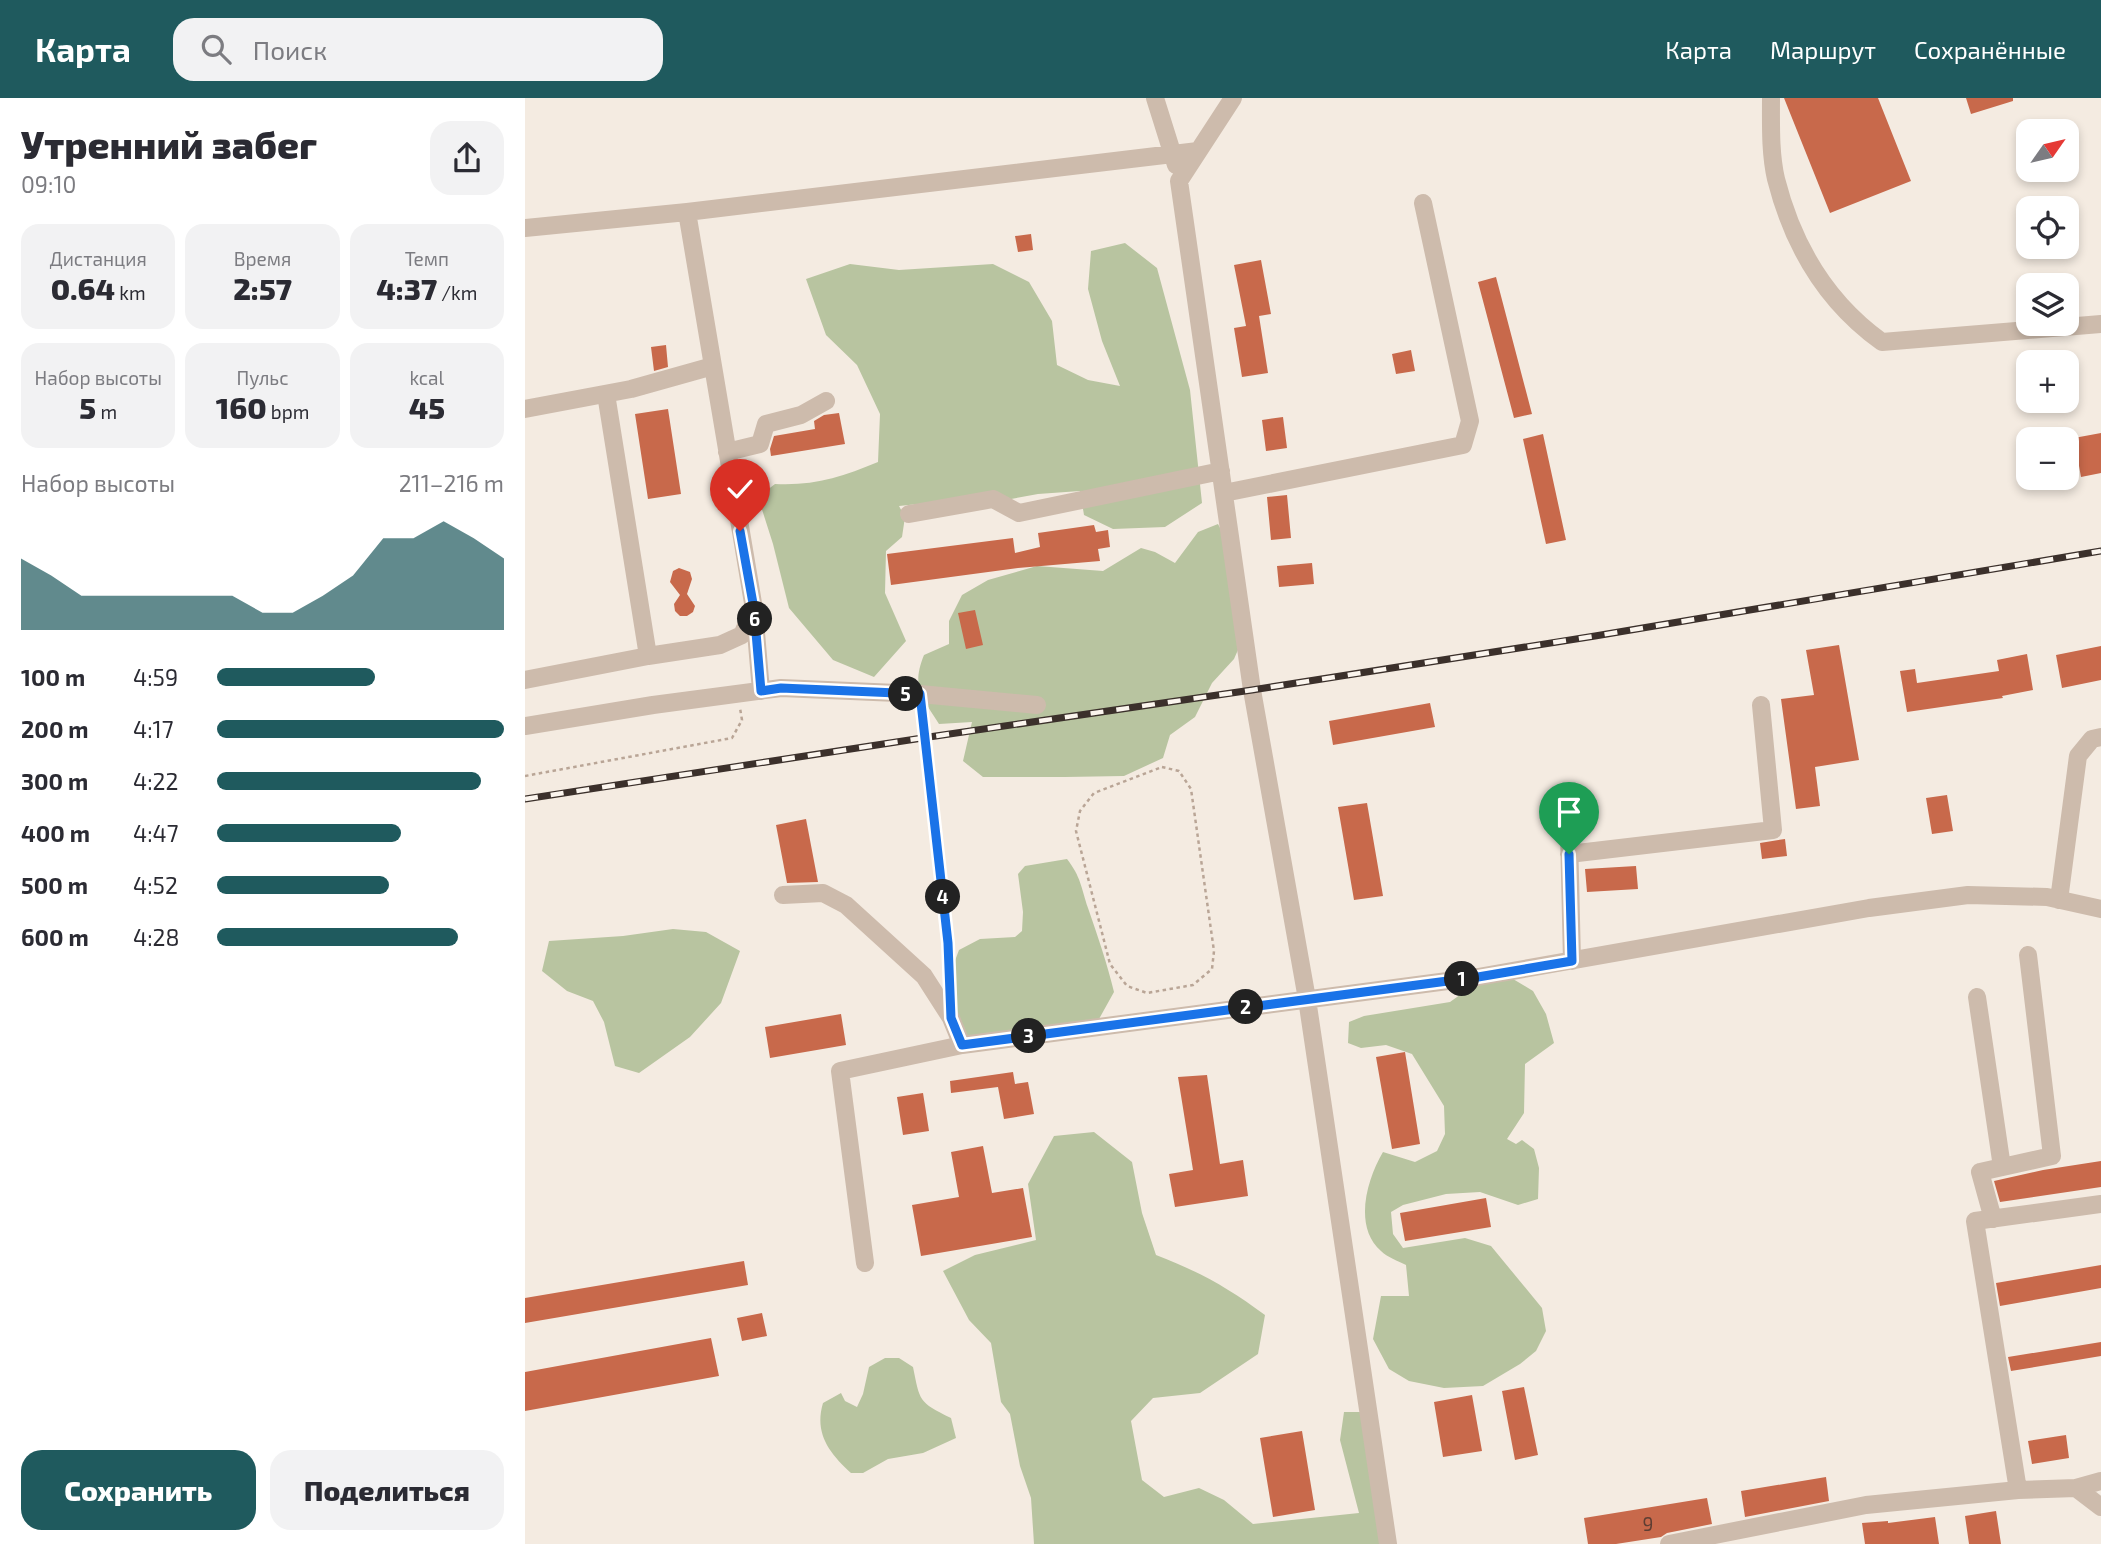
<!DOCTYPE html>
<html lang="ru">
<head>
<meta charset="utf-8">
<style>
  :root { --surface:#fff; --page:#f2f2f3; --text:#2b2b33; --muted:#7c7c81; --accent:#1f5a5e }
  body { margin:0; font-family:"Exo 2",sans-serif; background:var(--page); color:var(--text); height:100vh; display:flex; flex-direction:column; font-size:26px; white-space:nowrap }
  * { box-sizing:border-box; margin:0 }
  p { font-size:23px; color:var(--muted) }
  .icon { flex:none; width:38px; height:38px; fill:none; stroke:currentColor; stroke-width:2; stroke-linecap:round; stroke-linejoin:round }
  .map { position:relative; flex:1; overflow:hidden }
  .side { display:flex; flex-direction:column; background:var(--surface); width:525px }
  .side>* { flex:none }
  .needle { width:46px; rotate:56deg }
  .buttons { position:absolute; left:1491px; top:21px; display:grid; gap:14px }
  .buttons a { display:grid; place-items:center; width:63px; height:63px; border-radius:14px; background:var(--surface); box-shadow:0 4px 10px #0003; font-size:35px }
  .pin { position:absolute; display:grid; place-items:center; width:60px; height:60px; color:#fff; margin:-72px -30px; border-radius:50% 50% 50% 0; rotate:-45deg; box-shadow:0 0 7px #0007 }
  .pin .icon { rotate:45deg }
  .km { position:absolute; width:35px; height:35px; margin:-18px; border-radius:50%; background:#222; color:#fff; font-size:19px; line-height:35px; text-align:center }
  .round { display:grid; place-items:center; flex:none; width:74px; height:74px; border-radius:21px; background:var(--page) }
  .summary { display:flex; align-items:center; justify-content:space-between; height:119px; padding:0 21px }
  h1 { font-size:38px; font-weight:800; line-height:52px }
  .figures { display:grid; grid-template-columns:repeat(3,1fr); gap:10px; height:119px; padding:7px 21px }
  .figures div { display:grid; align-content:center; border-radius:18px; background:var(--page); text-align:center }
  .figures b { font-size:30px; font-weight:800 }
  .figures small { font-size:19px; font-weight:400 }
  .figures p { font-size:19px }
  .chart { height:196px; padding:14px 21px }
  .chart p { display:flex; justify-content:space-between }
  .chart svg { width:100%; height:126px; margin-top:7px; fill:var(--accent); opacity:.7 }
  .cta { display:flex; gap:14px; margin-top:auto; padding:14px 21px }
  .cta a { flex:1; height:80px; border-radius:21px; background:var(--accent); color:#fff; font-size:28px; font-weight:800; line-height:80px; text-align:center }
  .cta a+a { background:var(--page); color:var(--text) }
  ul { padding:0 21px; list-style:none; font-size:23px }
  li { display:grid; grid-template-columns:112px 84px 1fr; align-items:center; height:52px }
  li i { height:18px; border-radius:9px; background:var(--accent) }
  header { display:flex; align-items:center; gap:42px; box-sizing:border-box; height:98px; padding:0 35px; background:var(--accent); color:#fff }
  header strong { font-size:33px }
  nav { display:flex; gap:38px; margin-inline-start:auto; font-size:24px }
  .search { width:490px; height:63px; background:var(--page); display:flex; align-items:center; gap:18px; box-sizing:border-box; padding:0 24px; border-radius:21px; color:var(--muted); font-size:26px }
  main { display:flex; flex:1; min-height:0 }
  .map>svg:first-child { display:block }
  .green { fill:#b8c4a0 }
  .building { fill:#c8694b }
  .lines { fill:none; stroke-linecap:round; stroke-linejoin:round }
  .path { stroke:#b9a596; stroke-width:2.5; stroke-dasharray:3.5 3.5; stroke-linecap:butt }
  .minor { stroke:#cdbbac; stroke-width:18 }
  .rail-casing { stroke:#3b302b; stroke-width:7 }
  .rail { stroke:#fbf5ee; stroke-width:4.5; stroke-dasharray:13; stroke-linecap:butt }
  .route-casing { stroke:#fff; stroke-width:14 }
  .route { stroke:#1a73e8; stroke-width:9 }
  .labels { text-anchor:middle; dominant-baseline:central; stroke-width:5; stroke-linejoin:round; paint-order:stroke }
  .number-label { font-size:19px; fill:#5e3e33 }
</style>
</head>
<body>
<header>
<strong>Карта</strong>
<div class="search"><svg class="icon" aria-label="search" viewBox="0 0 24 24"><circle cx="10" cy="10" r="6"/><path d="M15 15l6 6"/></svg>Поиск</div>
<nav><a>Карта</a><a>Маршрут</a><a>Сохранённые</a></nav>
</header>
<main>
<section class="side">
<div class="summary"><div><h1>Утренний забег</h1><p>09:10</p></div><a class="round"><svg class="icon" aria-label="share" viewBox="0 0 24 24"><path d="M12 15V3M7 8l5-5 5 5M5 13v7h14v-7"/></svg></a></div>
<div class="figures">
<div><p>Дистанция</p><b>0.64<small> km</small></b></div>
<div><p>Время</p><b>2:57</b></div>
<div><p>Темп</p><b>4:37<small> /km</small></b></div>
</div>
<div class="figures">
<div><p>Набор высоты</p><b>5<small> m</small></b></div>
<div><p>Пульс</p><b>160<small> bpm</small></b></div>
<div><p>kcal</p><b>45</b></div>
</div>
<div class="chart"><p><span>Набор высоты</span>211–216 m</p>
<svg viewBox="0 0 160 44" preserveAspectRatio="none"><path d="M0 44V19L10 25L20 32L30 32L40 32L50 32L60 32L70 32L80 38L90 38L100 32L110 25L120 12L130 12L140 6L150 12L160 19V44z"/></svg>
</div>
<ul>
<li><b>100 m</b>4:59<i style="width:55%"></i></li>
<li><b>200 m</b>4:17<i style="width:100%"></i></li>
<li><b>300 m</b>4:22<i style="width:92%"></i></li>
<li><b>400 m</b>4:47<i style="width:64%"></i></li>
<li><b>500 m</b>4:52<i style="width:60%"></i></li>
<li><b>600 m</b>4:28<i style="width:84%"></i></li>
</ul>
<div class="cta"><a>Сохранить</a><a>Поделиться</a></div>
</section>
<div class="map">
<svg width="1576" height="1446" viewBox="0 0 1576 1446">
  <rect width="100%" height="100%" fill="#f4ebe1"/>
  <path class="green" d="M600,145L632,170L665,292L677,405L640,429L588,431L559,417L555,393L513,396L459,406L422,403L374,408L380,419L377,439L361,453L360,495L381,543L349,579L308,562L264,510L248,446L233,399L250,386C289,388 317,379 353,364L355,316L332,267L301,237L281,181L325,166L374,172L468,166L504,184L527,223L532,267L563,282L595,288L577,243L563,191L566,153Z
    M693,426L707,453L719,538L709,561L687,585L670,619L645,637L638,660L599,678L540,679H458L438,663L447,624L414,626C397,599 386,589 399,557L424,546V523L437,497L463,482L512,468L578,473L616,450L630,454L650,465L673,434Z
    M542,761C556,779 556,789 563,810C573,839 582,865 589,894L574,921L523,933L482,950H447L422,924V884L434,852L455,841L490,839L497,833L498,814L493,776L500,768Z
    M148,831L181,834L215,853L196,905L165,939L114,975L90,968L79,924L68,903L42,893L17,873L24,843L98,838Z
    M978,875L1008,893L1021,916L1029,945L1000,966L999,1015L982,1041L991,1046L997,1042L1009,1051L1014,1070L1013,1101L993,1107L955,1094L921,1096L878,1107L866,1114L868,1136L878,1150L940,1140L966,1148L1017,1210L1021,1233L1011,1253L995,1266L958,1288L919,1290L884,1283L864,1271L848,1241L856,1198H884L881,1167C873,1163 862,1159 856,1153C828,1129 842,1081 858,1054L890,1064L912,1053L920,1036L919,1008L887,956L861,947L836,950L823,945L824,924L839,918L925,904L939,894L953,879Z
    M569,1034L607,1064L617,1115L631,1157C675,1174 702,1189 740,1217L733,1256L675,1295L628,1300L606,1323L617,1382L639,1399L674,1390L699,1402L728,1426L834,1415L815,1342L819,1314H843L863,1446H509L506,1400L495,1368L485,1316L476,1304L466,1245L444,1222L418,1173L450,1157L511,1142L503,1086L529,1038Z
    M360,1260H374L388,1269C395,1303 393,1304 426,1320L431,1340L398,1355L363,1361L338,1375H326C304,1355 289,1335 298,1305L316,1295L320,1303L332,1309L338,1296L344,1269Z"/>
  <path class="building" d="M1259,0H1353L1386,83L1305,115Z
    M1441,0H1488V3L1446,16Z
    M506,136L508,152L493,154L490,138Z
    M736,162L746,216L734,218L743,275L717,279L709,230L721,228L709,167Z
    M971,179L1007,316L989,320L953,184Z
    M141,247L143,269L129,273L126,249Z
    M886,252L890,273L871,276L867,256Z
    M143,311L156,396L123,401L110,316Z
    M314,315L320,346L246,358L245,351L249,338L290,331L289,323L299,317Z
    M758,319L762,350L741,353L737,322Z
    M1576,335V375L1556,379L1549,340Z
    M1018,336L1041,442L1021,446L998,341Z
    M762,397L766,440L746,442L742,399Z
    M569,427L571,434L583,432L585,449L573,451L575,463L493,470L366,487L362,456L488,440L490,455L515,449L513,435Z
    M787,465L789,486L754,489L752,468Z
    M154,470L165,474L167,481L162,496L170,508L168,514L162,518H155L150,513L149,506L155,497L145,484L148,473Z
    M450,512L458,547L441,551L433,515Z
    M1314,547L1334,662L1290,669L1295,708L1271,711L1256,601L1289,597L1281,552Z
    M1576,548V582L1537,590L1531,557Z
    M1502,556L1508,592L1477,598L1478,600L1382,614L1375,573L1390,571L1392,585L1474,573L1472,562Z
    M905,605L910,629L808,647L804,623Z
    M1422,697L1428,733L1407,736L1401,700Z
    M842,705L858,798L829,802L813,709Z
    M281,721L293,784L262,785L251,727Z
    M1260,741L1262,758L1237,761L1235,745Z
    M1111,768L1113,791L1062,794L1060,771Z
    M316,916L321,947L245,960L240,929Z
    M880,954L895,1046L867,1051L851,959Z
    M488,974L490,986L503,984L509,1016L479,1021L473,989L426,995L425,983Z
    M682,977L695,1066L718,1062L723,1098L650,1109L644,1076L668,1072L653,979Z
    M398,995L404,1033L378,1037L372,999Z
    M458,1048L467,1095L498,1090L507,1139L396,1158L387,1107L434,1099L426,1054Z
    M1576,1063V1089L1475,1104L1469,1083L1518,1072Z
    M961,1100L966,1129L880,1143L875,1115Z
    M219,1163L223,1187L0,1225V1200Z
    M1576,1167V1190L1475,1208L1471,1185Z
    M237,1215L242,1238L217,1243L212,1220Z
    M186,1240L194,1278L0,1313V1274Z
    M1576,1244V1258L1486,1273L1483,1259Z
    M999,1289L1013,1357L990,1362L977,1293Z
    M947,1297L957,1353L918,1359L909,1304Z
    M777,1333L790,1412L748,1419L735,1340Z
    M1541,1337L1544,1360L1507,1366L1503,1343Z
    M1301,1379L1304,1403L1220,1419L1216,1393Z
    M1182,1400L1187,1426L1142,1435L1136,1439L1091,1446H1063L1059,1420Z
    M1471,1413L1476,1446H1444L1440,1418Z
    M1410,1419L1414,1446H1340L1337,1425L1363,1423V1425Z"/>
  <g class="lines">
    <path class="path" d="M397,613L423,845L425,889
      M637,669L654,673L666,691L689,853L687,871L668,887L622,895L602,888L585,866L551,733L555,713L569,695Z
      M0,678L207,640L217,622L215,610"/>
    <path class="minor" d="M630,0L651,67
      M708,0L654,83L727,592L782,901L863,1446
      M1246,0C1246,26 1245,55 1251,81C1268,148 1301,204 1357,244L1576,226
      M162,114L229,511L236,593
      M0,130L162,114L673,53
      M81,296L123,558L195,547L217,537L227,514
      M0,311L106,291L188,268
      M202,354L235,346L241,326L276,317L301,303
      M699,395L938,347L945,323L898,105
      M384,416L468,401L494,415L696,373
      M0,582L123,558
      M0,628L128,607L256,590L395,596L512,607
      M1043,694L1047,863
      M1044,756L1248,732L1236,607
      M258,797L298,795L321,807L399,878L426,920L437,947L953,879L1344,810L1443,797L1522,799L1576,811
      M1534,802L1553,658L1567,641L1576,639
      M1452,899L1477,1069
      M1468,1121L1455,1074L1527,1058L1503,857
      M340,1165L315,973L437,947
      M1551,1390L1576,1383
      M1493,1392L1450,1123L1576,1106
      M1144,1446L1341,1407L1493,1392L1551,1390L1576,1409"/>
    <g class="rail-casing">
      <path id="rail" d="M0,701L404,639L727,592L1070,538L1576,453"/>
    </g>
    <use href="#rail" class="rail"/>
  </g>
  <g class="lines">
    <g class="route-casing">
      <path id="route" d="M215,433L229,511L236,593L256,590L395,596L423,845L426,920L437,947L953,879L1047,863L1044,756"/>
    </g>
    <use href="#route" class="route"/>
  </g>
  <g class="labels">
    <g class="number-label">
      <text x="1123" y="1425">9</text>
    </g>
  </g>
</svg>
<div class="buttons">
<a><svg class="needle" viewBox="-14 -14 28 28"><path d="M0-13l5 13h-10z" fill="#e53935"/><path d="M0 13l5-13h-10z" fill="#7c7c81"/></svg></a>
<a><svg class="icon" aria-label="locate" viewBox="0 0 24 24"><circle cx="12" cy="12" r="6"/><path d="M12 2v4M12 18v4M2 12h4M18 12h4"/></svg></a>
<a><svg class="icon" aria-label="layers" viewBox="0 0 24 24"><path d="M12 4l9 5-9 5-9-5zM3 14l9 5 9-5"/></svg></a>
<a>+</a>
<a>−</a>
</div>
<div class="pin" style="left:1044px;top:756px;background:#1e9e55"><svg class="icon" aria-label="arrive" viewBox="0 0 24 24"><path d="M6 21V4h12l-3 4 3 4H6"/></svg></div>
<div class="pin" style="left:215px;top:433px;background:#d93025"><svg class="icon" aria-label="check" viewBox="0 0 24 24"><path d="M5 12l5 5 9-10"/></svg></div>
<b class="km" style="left:937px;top:881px">1</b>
<b class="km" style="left:721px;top:909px">2</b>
<b class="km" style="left:504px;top:938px">3</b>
<b class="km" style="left:418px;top:799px">4</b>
<b class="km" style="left:381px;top:596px">5</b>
<b class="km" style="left:230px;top:521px">6</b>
</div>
</main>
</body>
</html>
